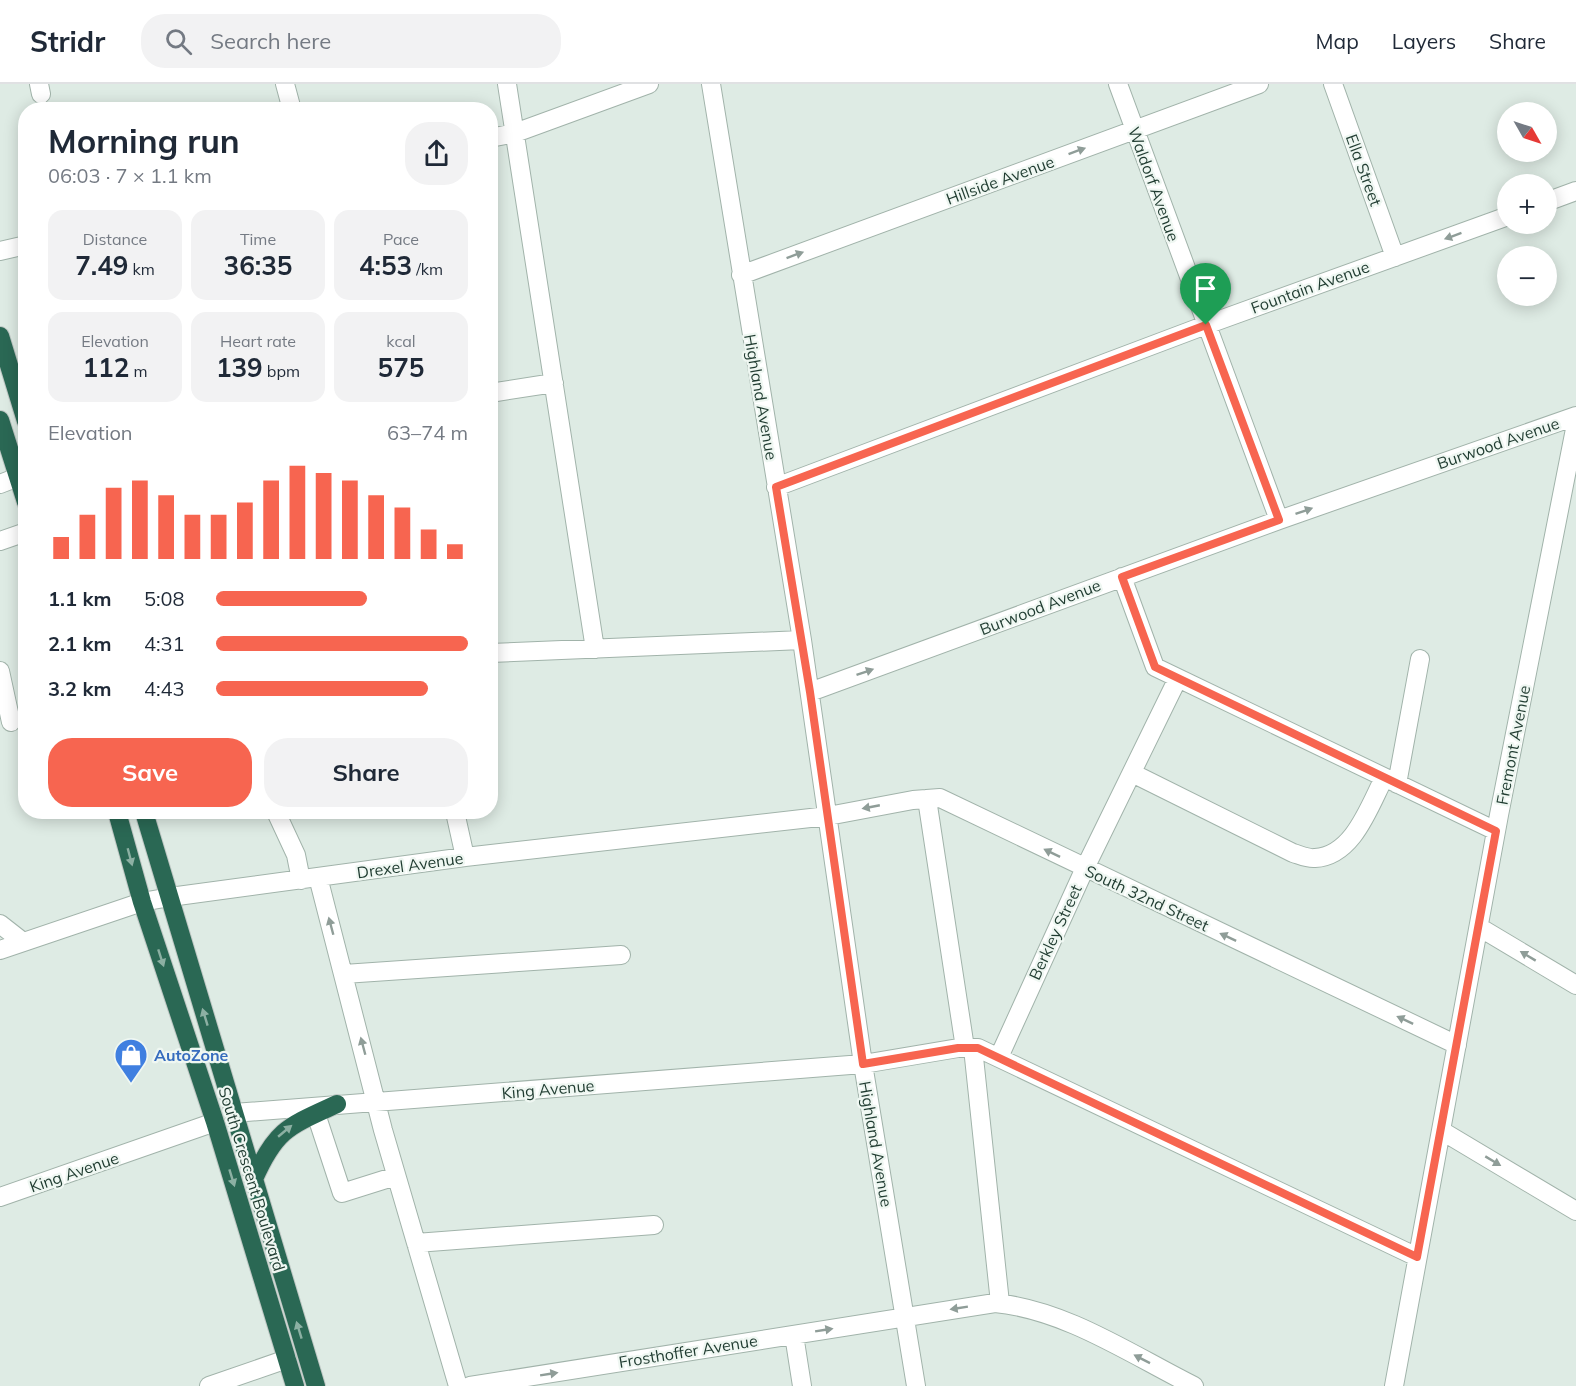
<!DOCTYPE html>
<html lang="en">
<head>
<meta charset="utf-8">
<style>
  :root { --surface:#fff; --page:#f2f2f3; --text:#1f2937; --muted:#747a83; --line:#e0e1e3; --accent:#f76550 }
  body { margin:0; font-family:Mulish,sans-serif; background:var(--page); color:var(--text); height:100vh; display:flex; flex-direction:column; font-size:22px; white-space:nowrap }
  * { box-sizing:border-box; margin:0 }
  p { font-size:20px; color:var(--muted) }
  .icon { flex:none; width:33px; height:33px; fill:none; stroke:currentColor; stroke-width:2; stroke-linecap:round; stroke-linejoin:round }
  .map { position:relative; flex:1; overflow:hidden }
  .side { position:absolute; left:18px; top:18px; width:480px; height:717px; display:flex; flex-direction:column; background:var(--surface); border-radius:24px; box-shadow:0 3px 15px #0003 }
  .side>* { flex:none }
  .needle { width:39px; rotate:129deg }
  .buttons { position:absolute; left:1497px; top:18px; display:grid; gap:12px }
  .buttons a { display:grid; place-items:center; width:60px; height:60px; border-radius:50%; background:var(--surface); box-shadow:0 3px 15px #0003; font-size:30px }
  .pin { position:absolute; display:grid; place-items:center; width:51px; height:51px; color:#fff; margin:-62px -26px; border-radius:50% 50% 50% 0; rotate:-45deg; box-shadow:0 0 6px #0007 }
  .pin .icon { rotate:45deg }
  .round { display:grid; place-items:center; flex:none; width:63px; height:63px; border-radius:24px; background:var(--page) }
  .head { display:flex; align-items:center; justify-content:space-between; height:102px; padding:0 30px }
  h1 { font-size:33px; font-weight:700; line-height:45px }
  .stats { display:grid; grid-template-columns:repeat(3,1fr); gap:9px; height:102px; padding:6px 30px }
  .stats div { display:grid; align-content:center; border-radius:15px; background:var(--page); text-align:center }
  .stats b { font-size:26px; font-weight:700 }
  .stats small { font-size:16px; font-weight:400 }
  .stats p { font-size:16px }
  .chart { height:168px; padding:12px 30px }
  .chart p { display:flex; justify-content:space-between }
  .chart svg { width:100%; height:108px; margin-top:6px; stroke:var(--accent); stroke-width:6 }
  .cta { display:flex; gap:12px; margin-top:auto; padding:12px 30px }
  .cta a { flex:1; height:69px; border-radius:24px; background:var(--accent); color:#fff; font-size:24px; font-weight:700; line-height:69px; text-align:center }
  .cta a+a { background:var(--page); color:var(--text) }
  ul { padding:0 30px; list-style:none; font-size:20px }
  li { display:grid; grid-template-columns:96px 72px 1fr; align-items:center; height:45px }
  li i { height:15px; border-radius:8px; background:var(--accent) }
  header { display:flex; align-items:center; gap:36px; box-sizing:border-box; height:84px; padding:0 30px; background:var(--surface); border-bottom:2px solid var(--line) }
  header strong { font-size:28px }
  nav { display:flex; gap:33px; margin-inline-start:auto; font-size:21px }
  .search { width:420px; height:54px; background:var(--page); display:flex; align-items:center; gap:15px; box-sizing:border-box; padding:0 21px; border-radius:24px; color:var(--muted); font-size:22px }
  .map>svg:first-child { display:block }
  .lines { fill:none; stroke-linecap:round; stroke-linejoin:round }
  .minor-casing { stroke:#a1b3aa; stroke-width:20 }
  .highway-casing { stroke:#c0c8c5; stroke-width:20 }
  .minor { stroke:#fff; stroke-width:18 }
  .highway { stroke:#2a6854; stroke-width:18 }
  .oneway { fill:#8f9d98 }
  .oneway2 { fill:#8cb0a3 }
  .route-casing { stroke:#fff; stroke-width:12 }
  .route { stroke:#f76550; stroke-width:8 }
  .labels { text-anchor:middle; dominant-baseline:central; stroke-width:4.5; stroke-linejoin:round; paint-order:stroke }
  .street-label { font-size:16px; fill:#1f3b30; stroke:#eff7f2 }
  .shop-label { font-size:16px; font-weight:bold; fill:#366cbe; stroke:#eff7f2; text-anchor:start }
</style>
</head>
<body>
<header>
<strong>Stridr</strong>
<div class="search"><svg class="icon" aria-label="search" viewBox="0 0 24 24"><circle cx="10" cy="10" r="6"/><path d="M15 15l6 6"/></svg>Search here</div>
<nav><a>Map</a><a>Layers</a><a>Share</a></nav>
</header>
<div class="map">
<svg width="1576" height="1302" viewBox="0 0 1576 1302">
  <rect width="100%" height="100%" fill="#deebe4"/>
  <g class="lines">
    <g class="minor-casing">
      <path id="minor" d="M39,0L41,10
        M285,0L292,26
        M507,0L595,565
        M711,0L802,556L863,980L916,1302
        M1118,0L1279,436
        M1333,0L1395,173
        M490,54L515,49L649,0
        M1546,118L1576,107
        M0,167L26,161
        M741,191L1259,0
        M490,309L554,299
        M0,400L18,393
        M776,403L1206,241L1508,132
        M0,457L26,448
        M1122,493L1155,583L1496,747
        M490,569L802,556
        M0,587L11,638
        M810,608L1279,436L1576,332
        M1132,689L1293,769C1300,771 1308,775 1315,774C1353,772 1369,723 1384,694
        M1397,700L1420,575
        M927,715L965,964
        M276,728L296,771L301,796
        M455,728L465,773
        M318,793L383,1046L458,1302
        M0,840L23,858
        M1479,843L1576,901
        M0,866L142,818L170,813L465,773L828,732L913,716L940,714L1457,961
        M344,890L621,871
        M973,964L1000,1219
        M999,973L1085,784L1177,596
        M234,1029L863,980L958,964H978L1417,1173
        M316,1030L342,1109L396,1092
        M1442,1047L1576,1127
        M0,1113L215,1038
        M416,1159L654,1141
        M794,1251L802,1302
        M209,1302L287,1275
        M470,1302L995,1219C1066,1226 1130,1270 1194,1302
        M1394,1302L1499,731L1576,340"/>
    </g>
    <g class="highway-casing">
      <path id="highway" d="M0,252L26,337
        M0,336L26,418
        M117,728L142,818L215,1038L295,1302
        M144,728L316,1302
        M254,1095C276,1045 289,1042 337,1020"/>
    </g>
    <use href="#minor" class="minor"/>
    <use href="#highway" class="highway"/>
  </g>
  <defs><path id="oneway-solid" d="M-6-.8H1V-3.2L6.5 0L1 3.2V.8H-6Z" transform="scale(1.5)"/></defs>
  <g class="oneway">
    <use href="#oneway-solid" transform="translate(1077 67) rotate(-20)"/>
    <use href="#oneway-solid" transform="translate(1453 152) rotate(160)"/>
    <use href="#oneway-solid" transform="translate(795 171) rotate(-20)"/>
    <use href="#oneway-solid" transform="translate(1304 427) rotate(-19)"/>
    <use href="#oneway-solid" transform="translate(865 588) rotate(-19)"/>
    <use href="#oneway-solid" transform="translate(871 723) rotate(169)"/>
    <use href="#oneway-solid" transform="translate(1052 769) rotate(-154)"/>
    <use href="#oneway-solid" transform="translate(331 842) rotate(-105)"/>
    <use href="#oneway-solid" transform="translate(1228 853) rotate(-155)"/>
    <use href="#oneway-solid" transform="translate(1528 872) rotate(-149)"/>
    <use href="#oneway-solid" transform="translate(1405 936) rotate(-155)"/>
    <use href="#oneway-solid" transform="translate(363 962) rotate(-105)"/>
    <use href="#oneway-solid" transform="translate(1493 1077) rotate(31)"/>
    <use href="#oneway-solid" transform="translate(959 1224) rotate(171)"/>
    <use href="#oneway-solid" transform="translate(824 1246) rotate(-9)"/>
    <use href="#oneway-solid" transform="translate(1142 1275) rotate(-153)"/>
    <use href="#oneway-solid" transform="translate(549 1290) rotate(-9)"/>
  </g>
  <g class="oneway2">
    <use href="#oneway-solid" transform="translate(130 773) rotate(75)"/>
    <use href="#oneway-solid" transform="translate(161 874) rotate(72)"/>
    <use href="#oneway-solid" transform="translate(205 933) rotate(-107)"/>
    <use href="#oneway-solid" transform="translate(285 1047) rotate(-40)"/>
    <use href="#oneway-solid" transform="translate(232 1094) rotate(73)"/>
    <use href="#oneway-solid" transform="translate(299 1246) rotate(-107)"/>
  </g>
  <g class="lines">
    <g class="route-casing">
      <path id="route" d="M1206,241L1279,436L1122,493L1155,583L1496,747L1417,1173L978,964H958L863,980L810,608L776,403Z"/>
    </g>
    <use href="#route" class="route"/>
  </g>
  <defs>
    <g id="shop-pin" transform="scale(1.725)"><path d="M0 17L-7.5 6A9.5 9.5 0 1 1 7.5 6Z" fill="#3f7fe0" stroke="#eff7f2"/><path d="M-5-2.5h2.3a2.7 3.5 0 0 1 5.4 0H5L5.5 6h-11ZM-1.5-2.5h3a1.5 2.3 0 0 0-3 0Z" fill="#fff"/></g>
  </defs>
  <g fill-rule="evenodd">
    <use href="#shop-pin" x="131" y="971"/>
  </g>
  <g class="labels">
    <g class="street-label">
      <text transform="translate(1364 86) rotate(70)">Ella Street</text>
      <text transform="translate(1000 96) rotate(-20)">Hillside Avenue</text>
      <text transform="translate(1154 100) rotate(70)">Waldorf Avenue</text>
      <text transform="translate(1310 203) rotate(-20)">Fountain Avenue</text>
      <text transform="translate(761 313) rotate(80)">Highland Avenue</text>
      <text transform="translate(1498 359) rotate(-19)">Burwood Avenue</text>
      <text transform="translate(1040 523) rotate(-21)">Burwood Avenue</text>
      <text transform="translate(1513 661) rotate(-79)">Fremont Avenue</text>
      <text transform="translate(410 781) rotate(-8)">Drexel Avenue</text>
      <text transform="translate(1147 814) rotate(25)">South 32nd Street</text>
      <text transform="translate(1055 848) rotate(-65)">Berkley Street</text>
      <text transform="translate(548 1005) rotate(-5)">King Avenue</text>
      <text transform="translate(876 1060) rotate(80)">Highland Avenue</text>
      <text transform="translate(74 1088) rotate(-19)">King Avenue</text>
      <text transform="translate(252 1095) rotate(73)">South Crescent Boulevard</text>
      <text transform="translate(688 1267) rotate(-9)">Frosthoffer Avenue</text>
    </g>
    <g class="shop-label">
      <text x="154" y="971">AutoZone</text>
    </g>
  </g>
</svg>
<div class="buttons">
<a><svg class="needle" viewBox="-14 -14 28 28"><path d="M0-13l5 13h-10z" fill="#e53935"/><path d="M0 13l5-13h-10z" fill="#747a83"/></svg></a>
<a>+</a>
<a>−</a>
</div>
<div class="pin" style="left:1206px;top:241px;background:#1e9e55"><svg class="icon" aria-label="arrive" viewBox="0 0 24 24"><path d="M6 21V4h12l-3 4 3 4H6"/></svg></div>
<section class="side">
<div class="head"><div><h1>Morning run</h1><p>06:03 · 7 × 1.1 km</p></div><a class="round"><svg class="icon" aria-label="share" viewBox="0 0 24 24"><path d="M12 15V3M7 8l5-5 5 5M5 13v7h14v-7"/></svg></a></div>
<div class="stats">
<div><p>Distance</p><b>7.49<small> km</small></b></div>
<div><p>Time</p><b>36:35</b></div>
<div><p>Pace</p><b>4:53<small> /km</small></b></div>
</div>
<div class="stats">
<div><p>Elevation</p><b>112<small> m</small></b></div>
<div><p>Heart rate</p><b>139<small> bpm</small></b></div>
<div><p>kcal</p><b>575</b></div>
</div>
<div class="chart"><p><span>Elevation</span>63–74 m</p>
<svg viewBox="0 0 160 44" preserveAspectRatio="none"><path d="M5 44V35M15 44V26M25 44V15M35 44V12M45 44V18M55 44V26M65 44V26M75 44V21M85 44V12M95 44V6M105 44V9M115 44V12M125 44V18M135 44V23M145 44V32M155 44V38"/></svg>
</div>
<ul>
<li><b>1.1 km</b>5:08<i style="width:60%"></i></li>
<li><b>2.1 km</b>4:31<i style="width:100%"></i></li>
<li><b>3.2 km</b>4:43<i style="width:84%"></i></li>
</ul>
<div class="cta"><a>Save</a><a>Share</a></div>
</section>
</div>
</body>
</html>
